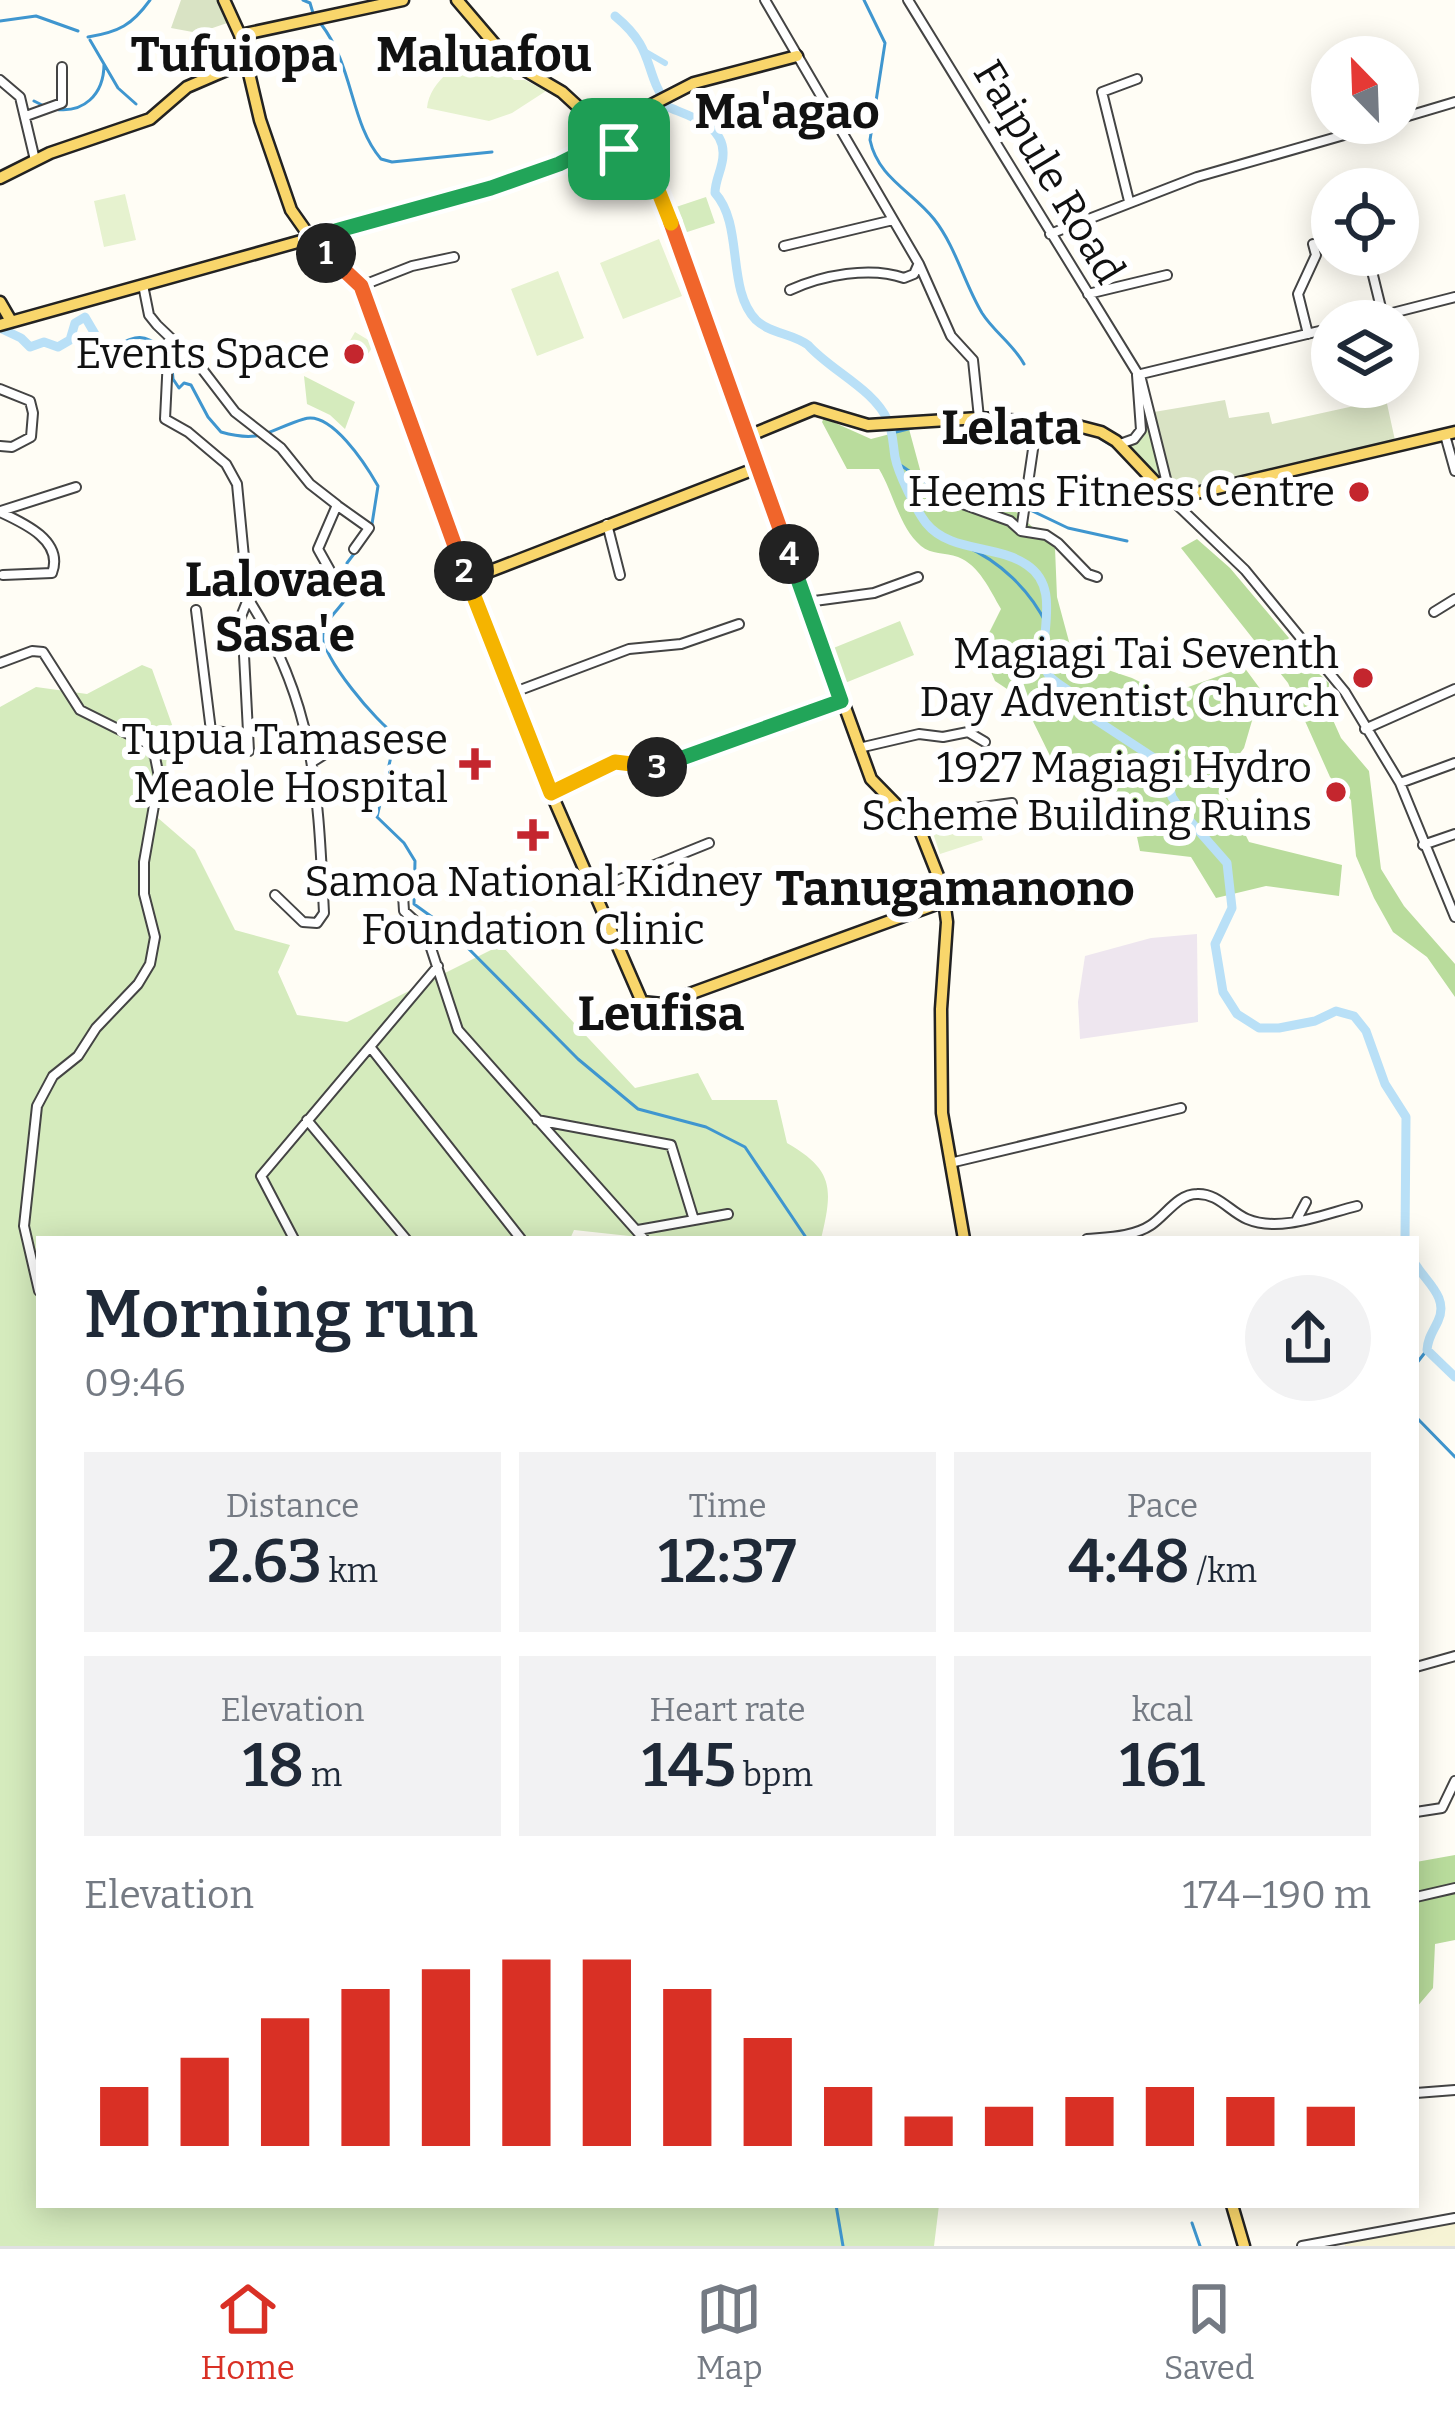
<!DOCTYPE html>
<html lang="en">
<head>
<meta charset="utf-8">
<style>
  :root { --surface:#fff; --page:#f2f2f3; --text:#1f2937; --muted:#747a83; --line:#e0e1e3; --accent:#d93025 }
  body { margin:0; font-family:Bitter,serif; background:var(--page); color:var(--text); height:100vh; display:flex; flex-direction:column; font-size:45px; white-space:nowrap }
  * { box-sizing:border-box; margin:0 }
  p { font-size:39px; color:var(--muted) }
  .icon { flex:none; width:66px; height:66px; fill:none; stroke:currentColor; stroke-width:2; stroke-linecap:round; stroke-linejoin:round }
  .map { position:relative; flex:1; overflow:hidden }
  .details { position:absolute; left:36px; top:1236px; width:1383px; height:972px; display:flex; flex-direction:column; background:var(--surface); border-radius:0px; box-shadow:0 6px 30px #0003 }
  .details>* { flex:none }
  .needle { width:78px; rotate:337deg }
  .controls { position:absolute; left:1311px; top:36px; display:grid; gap:24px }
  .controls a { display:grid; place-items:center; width:108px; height:108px; border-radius:50%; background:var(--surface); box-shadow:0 6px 30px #0003; font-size:60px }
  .pin { position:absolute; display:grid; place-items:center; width:102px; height:102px; color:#fff; margin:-51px; border-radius:24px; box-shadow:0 6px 18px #0006 }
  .km { position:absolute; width:60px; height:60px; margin:-30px; border-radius:50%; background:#222; color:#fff; font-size:33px; line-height:60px; text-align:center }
  .round { display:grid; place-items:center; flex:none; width:126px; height:126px; border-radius:63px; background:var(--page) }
  .headline { display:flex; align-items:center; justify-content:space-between; height:204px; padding:0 48px }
  h1 { font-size:66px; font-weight:600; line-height:90px }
  .metrics { display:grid; grid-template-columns:repeat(3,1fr); gap:18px; height:204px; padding:12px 48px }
  .metrics div { display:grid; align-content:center; border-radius:0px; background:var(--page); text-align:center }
  .metrics b { font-size:60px; font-weight:600 }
  .metrics small { font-size:33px; font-weight:400 }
  .metrics p { font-size:33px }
  .chart { height:336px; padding:24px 48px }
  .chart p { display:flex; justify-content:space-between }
  .chart svg { width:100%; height:216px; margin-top:12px; stroke:var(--accent); stroke-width:6 }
  .menu { display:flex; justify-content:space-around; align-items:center; height:168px; border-top:3px solid var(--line); background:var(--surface); font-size:33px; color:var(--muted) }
  .menu a { display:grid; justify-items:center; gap:6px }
  .menu .on { color:var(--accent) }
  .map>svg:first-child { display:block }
  .industrial { fill:#eee6ef }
  .farmland { fill:#f6f3d4 }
  .green { fill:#d5ebbd }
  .forest { fill:#b9dc9c }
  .cemetery { fill:#d9e3c4 }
  .pitch { fill:#e6f2cf }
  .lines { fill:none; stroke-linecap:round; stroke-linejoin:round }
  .stream { stroke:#3f96cf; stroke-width:3 }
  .canal { stroke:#b9e0f7; stroke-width:6 }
  .river { stroke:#b9e0f7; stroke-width:9 }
  .minor-casing { stroke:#444; stroke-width:12 }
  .major-casing { stroke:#222; stroke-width:15 }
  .minor { stroke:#fff; stroke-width:8 }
  .major { stroke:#f9d66b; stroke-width:10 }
  .split-1-casing { stroke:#fff; stroke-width:24 }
  .split-2-casing { stroke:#fff; stroke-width:24 }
  .split-3-casing { stroke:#fff; stroke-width:24 }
  .split-4-casing { stroke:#fff; stroke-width:24 }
  .split-5-casing { stroke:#fff; stroke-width:24 }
  .split-6-casing { stroke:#fff; stroke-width:24 }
  .split-1 { stroke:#22a559; stroke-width:15 }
  .split-2 { stroke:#f0652b; stroke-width:15 }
  .split-3 { stroke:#f5b400; stroke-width:15 }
  .split-4 { stroke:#22a559; stroke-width:15 }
  .split-5 { stroke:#f0652b; stroke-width:15 }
  .split-6 { stroke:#f5b400; stroke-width:15 }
  .poi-dot { fill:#c4262e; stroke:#fff; stroke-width:4.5 }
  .labels { text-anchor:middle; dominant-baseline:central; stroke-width:12; stroke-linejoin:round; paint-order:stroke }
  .street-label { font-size:42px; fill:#111; stroke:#fff }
  .poi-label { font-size:42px; fill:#111; stroke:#fff; text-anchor:end }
  .quarter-label { font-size:48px; font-weight:bold; fill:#111; stroke:#fff }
</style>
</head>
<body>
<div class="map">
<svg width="1455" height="2246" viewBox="0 0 1455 2246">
  <rect width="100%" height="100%" fill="#fffdf5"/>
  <path class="industrial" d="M1197,934L1198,1022L1080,1039L1078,1002L1085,956L1151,938Z"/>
  <path class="farmland" d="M1455,2220V2246H1345L1344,2241Z"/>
  <path class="green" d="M706,197L715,223L681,234L673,208Z
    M304,376L355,402L345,429L330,415L307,404Z
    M1139,382L1163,485L1130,448C1151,430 1143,407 1139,382Z
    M900,621L914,655L845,683L831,649Z
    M142,665L152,669L184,758L167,762L158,818L195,850L235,930L290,945L278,972L297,1015L347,1022L501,945L635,1088L698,1073L712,1100H777L787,1143C834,1170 833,1189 821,1239H657L574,1230L570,1239H39V2205H939L934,2246H0V707L36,687L87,694Z"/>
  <path class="forest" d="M824,418L871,439L909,429L925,488L1014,510L1055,548L1057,597L1071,649L1081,661L1132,678L1166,695L1244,667L1261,690L1244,748L1219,781L1249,842L1342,865L1339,896L1266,886L1216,898L1191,857L1140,851L1137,837L1153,835L1163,825L1142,805L1059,774L1022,699L995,681L981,649L1001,609C990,590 979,565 958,557C945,552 931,555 921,546C899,527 894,494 879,469H847L822,422Z
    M1197,539L1230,568L1289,638L1284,644L1297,671L1317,672L1329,683L1328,709L1341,738L1369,771L1381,869L1404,906L1455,964V997L1427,957L1393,932L1374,898L1356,856L1351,800L1330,777L1288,683L1181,548Z
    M1455,1855V1940L1435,1944L1433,1988L1416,2008V1862Z"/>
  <path class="cemetery" d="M181,0H219L230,22L198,33L171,28Z
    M1386,399L1396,445L1177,493L1171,488L1154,412L1225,400L1229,418L1269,412L1272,424Z"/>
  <path class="pitch" d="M483,47L514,80H525L546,91L512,113L489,121L427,108C430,79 461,63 483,47Z
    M125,194L136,240L104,247L94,201Z
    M659,239L682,296L623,319L600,263Z
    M558,271L584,338L537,356L511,289Z
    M355,332L375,344L359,366L341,356Z
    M974,813L983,840L940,854L931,827Z"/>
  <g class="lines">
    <path class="stream" d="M303,0L310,3L313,13
      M864,0L885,43L870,140C878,178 912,191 934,219C956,247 964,283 982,313C994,332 1013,344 1024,364
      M0,21L36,16L78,31
      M321,24C354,67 350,123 381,159L392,162L492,152
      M88,37C119,32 132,25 150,0
      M90,40L118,88L136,104
      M34,101L42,105
      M54,109C83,114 104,95 104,64
      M112,348C135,337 140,331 164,349
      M172,354L177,362L172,368L173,379L179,388L184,383L191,385L208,417L221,432C263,444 270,429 304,419C331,410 366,465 378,486L372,524
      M974,423L1008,426
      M1013,426L1032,427
      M1040,428H1041
      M1046,428L1052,429
      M1063,430H1064
      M892,433L916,427
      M1095,435L1114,447
      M1118,451L1119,452
      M896,462L928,484L1001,496L1068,528L1127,541
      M369,534L347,563L349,594C342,607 324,620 323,634C321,657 378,724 396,735L377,817L404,843L415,861L414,904L450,930L578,1059L638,1109L706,1127L745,1147L807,1239
      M963,545C1000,561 1030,590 1047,625
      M1416,1364L1427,1350
      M1416,1417L1455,1457
      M836,2205L843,2246
      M1192,2223L1200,2246"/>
    <path class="canal" d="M646,52L665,63"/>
    <path class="river" d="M615,16C656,50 642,68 668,107C689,116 725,125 723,155C723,168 715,179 715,193C744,225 726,289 756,320C771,334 792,333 808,345C831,371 874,389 888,421C893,432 893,445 895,457C898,473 916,510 926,523C950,553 997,544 1027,565C1063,589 1037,637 1046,670C1051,686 1086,693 1096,720L1154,758L1166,773L1172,797L1183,813L1227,863L1232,908L1215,944L1223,992L1237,1014L1259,1028H1279L1315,1021L1336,1011L1354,1016L1366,1031L1385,1084L1406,1117L1405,1239
      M0,328L21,338L30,347L44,342L58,347L70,340L75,323L85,317L102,346
      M1416,1265C1427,1283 1449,1298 1438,1321C1433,1332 1428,1337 1427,1350L1455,1377"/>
    <g class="minor-casing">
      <path id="minor" d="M765,0L919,264L951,336L973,360L979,418
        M908,0L1141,379L1171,499L1245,570L1345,692L1400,783L1455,917
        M0,80L20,97L35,160
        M26,116L62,103V67
        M1398,119L1455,102
        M1129,201L1102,92L1137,79
        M1050,234L1197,177L1386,123
        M784,246L893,220
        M1368,255L1383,316
        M143,285L149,315L157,325L199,365L235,412L281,448L310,484L337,505L318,549L337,583
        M361,286L412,266L454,257
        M790,290C823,275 870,266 904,278L914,274L918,265
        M1088,294L1167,275
        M1361,321L1455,297
        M1308,334L1298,294L1316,255L1313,244
        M169,337L165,419L188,432L226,464L237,484L248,599L238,624L244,655L249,751
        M0,389L30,401L33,413L31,437L12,447L0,446
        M1037,422L1021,531L1046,535L1058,543L1088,574L1097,577
        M1445,435L1455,471
        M1120,444L1134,439L1141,430L1137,375L1332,328
        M929,492L1010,521L1020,530
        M338,506L369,528L354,549
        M1,511L76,487
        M0,512C24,523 64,541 52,573L3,575
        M607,524L620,575
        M249,600C316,705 318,794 324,913L317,923L303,922L275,895
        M807,602L874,593L918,577
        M196,610L211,731L247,734
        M1434,612L1455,599
        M0,663L32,651L43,652L80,710L146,743L155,757L159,777L144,862V894L155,937L150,964L138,984L96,1028L78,1056L53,1076L37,1106L24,1226L39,1291
        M512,693L629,649L681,644L739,624
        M1365,729L1455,689
        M859,748L919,734L943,737L968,732L985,742
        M314,761L336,747
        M1400,783L1455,763
        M919,828L975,808L1012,803
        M1423,845L1455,834
        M402,879L404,911L425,930L458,1030L644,1239
        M595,889L709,843
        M371,1048L521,1239
        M307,1120L406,1239
        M537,1120L671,1145L694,1220
        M950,1163L1181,1108
        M1297,1219L1306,1202
        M638,1230L728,1214
        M294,1239L261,1176L438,966
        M1087,1239C1108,1237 1133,1237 1151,1225C1166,1215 1178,1194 1197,1194C1218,1193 1230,1212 1247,1219C1280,1233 1324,1214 1357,1206
        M1416,1667L1455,1656
        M1416,1812L1442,1808L1455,1781
        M1416,1897L1455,1888
        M1416,2093L1455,2090
        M1302,2246L1455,2218"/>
    </g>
    <g class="major-casing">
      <path id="major" d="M224,0L240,35L260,120L291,210L310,237L361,286L467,580L539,765L642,1002L662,1004L945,901
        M457,0L509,61L562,92L652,175L871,779L919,828L942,886L947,922L941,1009L942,1113L964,1239
        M240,35L403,0
        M0,178L50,153L150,119L187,87L245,62
        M0,302L11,321
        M0,325L491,188L595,149L628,117L694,83L797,56
        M746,437L814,409L868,425L979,418L1074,425L1101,432L1116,441L1171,499L1455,432
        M467,580L757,468
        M551,793L615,762L653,769L841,701
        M1232,2205L1244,2246"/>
    </g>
    <use href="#minor" class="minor"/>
    <use href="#major" class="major"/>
  </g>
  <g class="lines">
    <g class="split-1-casing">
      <path id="split-1" d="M326,253L310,238L491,188L559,164L609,139L619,149"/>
    </g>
    <g class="split-2-casing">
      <path id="split-2" d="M326,253L361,286L464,571"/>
    </g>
    <g class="split-3-casing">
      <path id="split-3" d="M464,571L551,793L615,762L657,767"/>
    </g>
    <g class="split-4-casing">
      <path id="split-4" d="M657,767L841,701L789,554"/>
    </g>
    <g class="split-5-casing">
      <path id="split-5" d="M671,223L789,554"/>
    </g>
    <g class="split-6-casing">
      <path id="split-6" d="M619,149L652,175L671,223"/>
    </g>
    <use href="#split-1" class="split-1"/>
    <use href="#split-2" class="split-2"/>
    <use href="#split-3" class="split-3"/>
    <use href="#split-4" class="split-4"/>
    <use href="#split-5" class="split-5"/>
    <use href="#split-6" class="split-6"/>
  </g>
  <g class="poi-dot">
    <circle cx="354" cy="354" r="12"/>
    <circle cx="1359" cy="492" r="12"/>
    <circle cx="1363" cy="678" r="12"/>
    <path d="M469 746h12v12h12v12h-12v12h-12v-12h-12v-12h12z"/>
    <circle cx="1336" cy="792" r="12"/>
    <path d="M527 817h12v12h12v12h-12v12h-12v-12h-12v-12h12z"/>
  </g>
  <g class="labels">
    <g class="street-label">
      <text transform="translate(1049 172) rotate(59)">Faipule Road</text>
    </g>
    <g class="poi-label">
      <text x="330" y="354">Events Space</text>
      <text x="1335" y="492">Heems Fitness Centre</text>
      <text x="1339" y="654">Magiagi Tai Seventh<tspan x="1339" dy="48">Day Adventist Church</tspan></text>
      <text x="448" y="740">Tupua Tamasese<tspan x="448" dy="48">Meaole Hospital</tspan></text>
      <text x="1312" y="768">1927 Magiagi Hydro<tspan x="1312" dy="48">Scheme Building Ruins</tspan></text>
      <text x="533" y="882" text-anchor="middle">Samoa National Kidney<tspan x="533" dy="48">Foundation Clinic</tspan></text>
    </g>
    <g class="quarter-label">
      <text x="234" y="55">Tufuiopa</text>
      <text x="484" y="55">Maluafou</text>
      <text x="787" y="112">Ma'agao</text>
      <text x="1011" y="428">Lelata</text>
      <text x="285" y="580">Lalovaea<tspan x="285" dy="55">Sasa'e</tspan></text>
      <text x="955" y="889">Tanugamanono</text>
      <text x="661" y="1014">Leufisa</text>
    </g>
  </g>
</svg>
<div class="controls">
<a><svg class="needle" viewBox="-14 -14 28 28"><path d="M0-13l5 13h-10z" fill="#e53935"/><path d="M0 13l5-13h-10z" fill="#747a83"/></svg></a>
<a><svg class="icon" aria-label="locate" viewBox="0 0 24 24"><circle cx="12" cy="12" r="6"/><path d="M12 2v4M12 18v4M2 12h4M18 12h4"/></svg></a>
<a><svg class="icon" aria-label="layers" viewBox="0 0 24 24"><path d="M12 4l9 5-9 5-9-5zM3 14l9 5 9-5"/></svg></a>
</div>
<div class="pin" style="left:619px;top:149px;background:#1e9e55"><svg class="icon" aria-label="arrive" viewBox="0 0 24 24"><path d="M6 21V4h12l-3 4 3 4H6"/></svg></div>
<b class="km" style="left:326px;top:253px">1</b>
<b class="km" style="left:464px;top:571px">2</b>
<b class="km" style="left:657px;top:767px">3</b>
<b class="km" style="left:789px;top:554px">4</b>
<section class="details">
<div class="headline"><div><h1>Morning run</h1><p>09:46</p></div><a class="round"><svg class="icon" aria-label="share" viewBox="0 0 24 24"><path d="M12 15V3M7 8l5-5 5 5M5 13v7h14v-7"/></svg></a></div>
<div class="metrics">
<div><p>Distance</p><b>2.63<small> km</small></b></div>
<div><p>Time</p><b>12:37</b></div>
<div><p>Pace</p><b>4:48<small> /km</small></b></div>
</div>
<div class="metrics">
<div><p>Elevation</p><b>18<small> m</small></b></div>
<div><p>Heart rate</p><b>145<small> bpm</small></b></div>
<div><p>kcal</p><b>161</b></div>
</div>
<div class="chart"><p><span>Elevation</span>174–190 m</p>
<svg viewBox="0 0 160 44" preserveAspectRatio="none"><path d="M5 44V32M15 44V26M25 44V18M35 44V12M45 44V8M55 44V6M65 44V6M75 44V12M85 44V22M95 44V32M105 44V38M115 44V36M125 44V34M135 44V32M145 44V34M155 44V36"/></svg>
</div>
</section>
</div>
<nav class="menu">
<a class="on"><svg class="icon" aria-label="home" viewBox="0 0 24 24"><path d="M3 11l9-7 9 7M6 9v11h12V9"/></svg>Home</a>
<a><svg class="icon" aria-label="map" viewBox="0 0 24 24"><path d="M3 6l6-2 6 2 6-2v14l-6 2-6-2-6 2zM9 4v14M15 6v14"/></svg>Map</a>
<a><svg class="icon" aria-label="saved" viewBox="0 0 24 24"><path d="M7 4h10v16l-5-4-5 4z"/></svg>Saved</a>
</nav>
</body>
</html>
